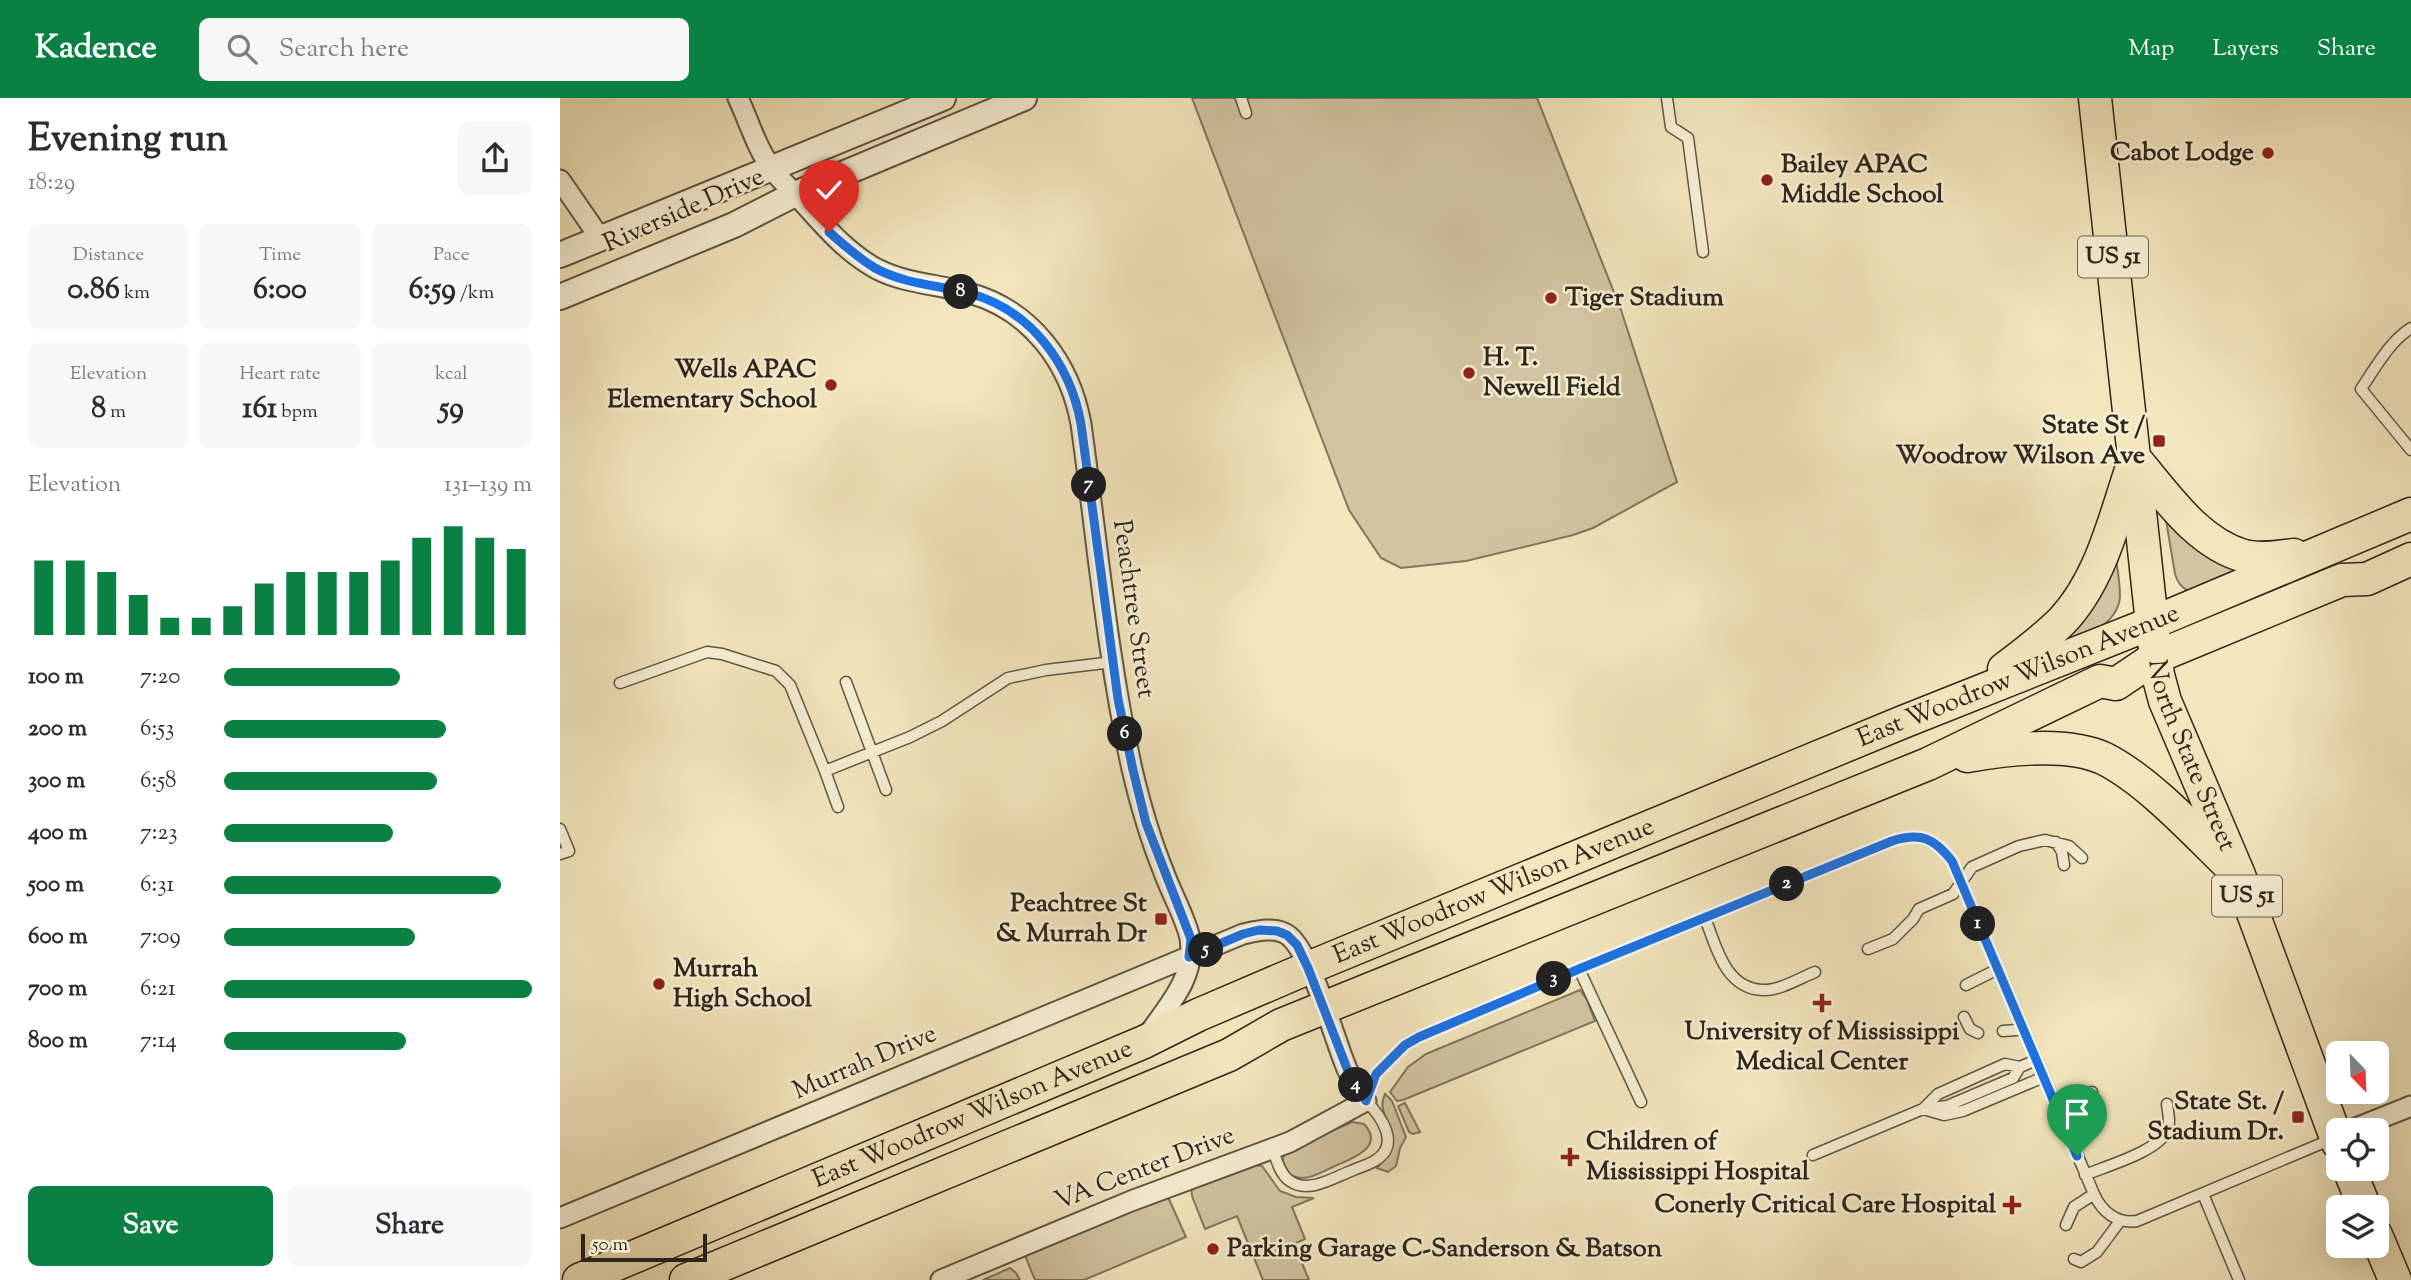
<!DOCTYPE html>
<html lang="en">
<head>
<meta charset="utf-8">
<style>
  :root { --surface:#fff; --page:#f7f7f7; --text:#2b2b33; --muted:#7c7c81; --accent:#0b8043 }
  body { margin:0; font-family:"Sorts Mill Goudy",serif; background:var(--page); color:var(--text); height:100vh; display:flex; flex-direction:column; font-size:26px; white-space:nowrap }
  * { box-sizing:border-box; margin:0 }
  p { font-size:23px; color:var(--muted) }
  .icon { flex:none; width:38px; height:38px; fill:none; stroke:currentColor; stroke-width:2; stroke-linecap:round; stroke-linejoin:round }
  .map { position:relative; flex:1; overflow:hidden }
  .sheet { display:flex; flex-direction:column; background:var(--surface); width:560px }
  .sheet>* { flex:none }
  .needle { width:46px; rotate:157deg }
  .fabs { position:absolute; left:1766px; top:943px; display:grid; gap:14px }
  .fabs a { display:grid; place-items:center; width:63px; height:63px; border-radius:10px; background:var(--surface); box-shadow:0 7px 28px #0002; font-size:35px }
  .scale { position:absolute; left:21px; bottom:18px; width:126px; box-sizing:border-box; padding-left:7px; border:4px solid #2e261c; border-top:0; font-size:19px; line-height:24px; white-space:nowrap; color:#2e261c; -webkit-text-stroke:5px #f7efd4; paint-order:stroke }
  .pin { position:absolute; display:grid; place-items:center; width:60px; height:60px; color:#fff; margin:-72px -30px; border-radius:50% 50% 50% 0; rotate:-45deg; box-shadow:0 0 7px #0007 }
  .pin .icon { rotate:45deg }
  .km { position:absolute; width:35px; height:35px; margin:-18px; border-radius:50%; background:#222; color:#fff; font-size:19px; line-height:35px; text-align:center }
  .round { display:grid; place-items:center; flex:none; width:74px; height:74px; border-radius:10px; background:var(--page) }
  .overview { display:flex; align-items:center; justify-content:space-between; height:119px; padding:0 28px }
  h1 { font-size:38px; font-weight:700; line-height:52px }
  .figures { display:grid; grid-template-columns:repeat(3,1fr); gap:10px; height:119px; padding:7px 28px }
  .figures div { display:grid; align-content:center; border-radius:10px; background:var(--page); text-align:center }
  .figures b { font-size:30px; font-weight:700 }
  .figures small { font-size:19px; font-weight:400 }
  .figures p { font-size:19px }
  .chart { height:196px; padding:14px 28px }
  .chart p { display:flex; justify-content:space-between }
  .chart svg { width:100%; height:126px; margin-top:7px; stroke:var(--accent); stroke-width:6 }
  .button { display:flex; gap:14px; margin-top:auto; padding:14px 28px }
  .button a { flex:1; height:80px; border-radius:10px; background:var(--accent); color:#fff; font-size:28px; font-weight:700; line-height:80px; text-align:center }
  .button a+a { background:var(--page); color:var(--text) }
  ul { padding:0 28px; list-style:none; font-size:23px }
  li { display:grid; grid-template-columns:112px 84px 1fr; align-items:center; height:52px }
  li i { height:18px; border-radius:9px; background:var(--accent) }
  header { display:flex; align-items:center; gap:42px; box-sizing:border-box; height:98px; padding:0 35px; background:var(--accent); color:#fff }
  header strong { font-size:33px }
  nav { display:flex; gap:38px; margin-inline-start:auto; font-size:24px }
  .search { width:490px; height:63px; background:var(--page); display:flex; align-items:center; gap:18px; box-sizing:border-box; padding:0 24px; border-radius:10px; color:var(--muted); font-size:26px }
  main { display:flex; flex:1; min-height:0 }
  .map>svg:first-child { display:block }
  .green { fill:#d2c5a2; stroke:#80765f; stroke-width:2 }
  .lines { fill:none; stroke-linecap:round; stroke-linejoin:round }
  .service-casing { stroke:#5f5644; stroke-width:13 }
  .minor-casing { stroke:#5f5644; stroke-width:23 }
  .tertiary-casing { stroke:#5f5644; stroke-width:28 }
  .primary-casing { stroke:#2e261c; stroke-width:35 }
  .service { stroke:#f7efd4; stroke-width:10 }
  .minor { stroke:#f7efd4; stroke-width:19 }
  .tertiary { stroke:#f7efd4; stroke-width:24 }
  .primary { stroke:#f3e6bd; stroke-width:32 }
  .route-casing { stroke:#fff; stroke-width:14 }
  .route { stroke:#1a73e8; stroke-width:9 }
  .poi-dot { fill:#8f2418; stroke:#f7efd4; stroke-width:2.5 }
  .labels { text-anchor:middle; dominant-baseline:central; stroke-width:5; stroke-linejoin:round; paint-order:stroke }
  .shield { fill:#f7efd4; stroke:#6a6253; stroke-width:2 }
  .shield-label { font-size:24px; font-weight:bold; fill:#2e261c }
  .poi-label { font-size:26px; font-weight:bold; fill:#2e261c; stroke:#f7efd4; text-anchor:end }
  .street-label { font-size:26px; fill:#2e261c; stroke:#f7efd4 }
</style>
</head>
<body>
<header>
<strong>Kadence</strong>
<div class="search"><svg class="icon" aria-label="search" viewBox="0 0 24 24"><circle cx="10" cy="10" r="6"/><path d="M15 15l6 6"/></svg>Search here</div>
<nav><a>Map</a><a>Layers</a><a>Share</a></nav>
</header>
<main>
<section class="sheet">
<div class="overview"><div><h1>Evening run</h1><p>18:29</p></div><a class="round"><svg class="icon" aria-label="share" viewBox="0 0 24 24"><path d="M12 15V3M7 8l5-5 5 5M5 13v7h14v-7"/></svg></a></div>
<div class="figures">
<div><p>Distance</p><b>0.86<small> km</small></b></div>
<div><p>Time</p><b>6:00</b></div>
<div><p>Pace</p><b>6:59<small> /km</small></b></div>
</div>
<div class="figures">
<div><p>Elevation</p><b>8<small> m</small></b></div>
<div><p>Heart rate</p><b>161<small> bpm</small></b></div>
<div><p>kcal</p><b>59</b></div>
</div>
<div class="chart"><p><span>Elevation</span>131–139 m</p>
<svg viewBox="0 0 160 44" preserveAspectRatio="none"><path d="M5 44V18M15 44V18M25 44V22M35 44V30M45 44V38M55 44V38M65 44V34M75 44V26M85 44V22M95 44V22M105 44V22M115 44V18M125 44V10M135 44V6M145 44V10M155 44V14"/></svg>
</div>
<ul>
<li><b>100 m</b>7:20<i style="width:57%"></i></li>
<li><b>200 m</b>6:53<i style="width:72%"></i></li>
<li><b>300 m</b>6:58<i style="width:69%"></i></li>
<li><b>400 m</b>7:23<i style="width:55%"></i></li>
<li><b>500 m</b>6:31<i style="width:90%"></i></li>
<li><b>600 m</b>7:09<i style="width:62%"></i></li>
<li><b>700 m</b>6:21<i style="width:100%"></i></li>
<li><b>800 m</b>7:14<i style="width:59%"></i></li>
</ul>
<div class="button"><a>Save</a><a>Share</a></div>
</section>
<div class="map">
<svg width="1851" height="1182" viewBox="0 0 1851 1182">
  <rect width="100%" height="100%" fill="#f3e6bd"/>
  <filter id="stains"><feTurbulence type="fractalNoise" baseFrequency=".00286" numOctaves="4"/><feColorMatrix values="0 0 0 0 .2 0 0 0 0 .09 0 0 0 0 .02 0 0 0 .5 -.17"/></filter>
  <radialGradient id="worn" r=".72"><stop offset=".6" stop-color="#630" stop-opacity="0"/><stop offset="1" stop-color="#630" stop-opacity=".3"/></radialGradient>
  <path class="green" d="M632,0H977L1061,212L1117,384L1033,430L1013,437L906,463L841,470L821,460L789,412Z
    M1604,410L1691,473L1632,494C1622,491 1618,485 1615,476Z
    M1555,454C1557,468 1560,484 1560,498C1559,533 1501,549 1474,560Z
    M1020,892L1027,902L1035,923L843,1002L837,1003L830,994L848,969L866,956Z
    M825,996L832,1003L846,1039L840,1050L836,1068L828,1074L817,1070C850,1037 813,1019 825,996Z
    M845,1005L860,1034L853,1036L849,1034L838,1008Z
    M792,1024L804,1026C826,1050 790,1061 773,1069C764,1073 753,1080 743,1080C728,1080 719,1067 725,1054Z
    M693,1067L702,1068L720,1093L736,1099L754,1100L732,1109L745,1141L734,1146L749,1182H703L677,1118L645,1131L632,1098L631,1088Z
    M608,1099L626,1139L524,1182H475L466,1160L467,1153Z
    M450,1170L456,1175L460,1182H423Z"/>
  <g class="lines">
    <g class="service-casing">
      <path id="service" d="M681,0L686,15
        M1107,0L1111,29L1128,40L1143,154
        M1851,230C1829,244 1816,269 1801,291L1851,352
        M286,584L326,692
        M60,585L147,554L162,556L216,573L230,587L265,673L350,639L382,623L448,580L486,572L553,564
        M265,673L278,709
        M0,731L9,753L0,756
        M1496,744L1502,754L1504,767
        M1145,820C1156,848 1165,891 1203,892C1219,893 1240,880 1255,874
        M1308,851L1333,841L1353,821L1359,811L1393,796L1412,769L1459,748L1485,742L1509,748L1522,760
        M1019,871L1081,1004
        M1406,887L1438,871
        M1404,919L1410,931L1418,935
        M1443,933L1457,932L1462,928
        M1476,962L1460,969L1445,966L1378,996L1363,1011L1384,1017L1403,1013L1484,979
        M1509,1015L1516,1004L1532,994
        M1500,1018C1516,1011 1520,1020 1538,1007
        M712,1050C716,1060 720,1077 730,1083C748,1096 773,1080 791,1073C799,1069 809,1067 816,1062C841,1046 821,1018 806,1003L816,976L845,947L859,939L1019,871L1332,743C1361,734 1374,740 1392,763L1534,1096C1542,1114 1557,1126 1577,1123L1772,1041
        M1253,1057L1363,1011L1387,1008L1453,980L1460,969
        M1525,1077C1546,1068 1597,1054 1607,1033C1611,1025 1608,1015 1607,1006
        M1643,1096L1679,1182
        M1506,1127L1514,1109L1534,1096
        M1514,1161L1521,1164L1537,1154L1560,1123"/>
    </g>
    <g class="minor-casing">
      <path id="minor" d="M178,0C189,23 197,52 213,72C220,82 230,90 238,99C262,125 285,154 317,171C346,186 378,186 409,195C471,212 510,265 521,326C537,441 547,558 572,671C580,705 590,740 603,772C609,790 628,825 630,841C636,880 606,910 586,940
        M0,82L40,140
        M1791,1032L1851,1008
        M0,1120L683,836C697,833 716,828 729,838C752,857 774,941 787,971C792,982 799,992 806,1003L730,1044L571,1103L381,1182"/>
    </g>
    <g class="tertiary-casing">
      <path id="tertiary" d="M0,157L383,0
        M0,199L174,127L235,96L464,0"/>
    </g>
    <g class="primary-casing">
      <g id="primary">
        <path id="s1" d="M1535,0L1592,525L1598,577L1605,603L1679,777L1778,1045"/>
        <path d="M1575,361C1605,396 1637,445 1684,458C1700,462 1718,459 1734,457"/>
        <path d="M1444,571C1464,556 1484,541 1502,523C1540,483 1554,423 1571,372"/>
        <path d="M1407,658C1447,651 1507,643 1545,661C1588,683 1633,732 1668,766"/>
        <path d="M1789,1071L1805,1110"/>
        <path d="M1816,1137L1835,1182"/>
        <path id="s2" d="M19,1182L584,944L638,917L748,870L1343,624L1592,525L1851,416"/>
        <path d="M126,1182L669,957L721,927L1368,666L1540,583L1556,586L1596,559L1782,482L1807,481L1851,461"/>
      </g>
    </g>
    <use href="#service" class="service"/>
    <use href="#minor" class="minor"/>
    <use href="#tertiary" class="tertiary"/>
    <use href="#primary" class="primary"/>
  </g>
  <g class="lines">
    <g class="route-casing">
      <path id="route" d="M269,134C284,147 298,160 315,170C344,186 377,187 408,195C470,211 510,265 521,326L558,601L573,672L586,725L631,841L629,859L683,836L699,832L717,833L727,837L737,847L748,870L788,973L806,1003L816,976L845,947L859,939L1019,871L1332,743C1361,734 1374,740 1392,763L1517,1058"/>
    </g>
    <use href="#route" class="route"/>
  </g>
  <g class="poi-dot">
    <circle cx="1708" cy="55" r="7"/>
    <circle cx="1207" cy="82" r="7"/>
    <circle cx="991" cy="200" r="7"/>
    <circle cx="909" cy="275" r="7"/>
    <circle cx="271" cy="287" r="7"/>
    <rect x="1592" y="336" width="14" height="14" rx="3.5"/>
    <rect x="594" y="814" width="14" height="14" rx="3.5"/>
    <circle cx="99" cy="886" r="7"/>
    <path d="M1258.5 894.5h7v7h7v7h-7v7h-7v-7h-7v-7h7z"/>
    <rect x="1731" y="1012" width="14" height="14" rx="3.5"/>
    <path d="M1006.5 1048.5h7v7h7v7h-7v7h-7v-7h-7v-7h7z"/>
    <path d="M1448.5 1096.5h7v7h7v7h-7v7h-7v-7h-7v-7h7z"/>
    <circle cx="653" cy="1151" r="7"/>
  </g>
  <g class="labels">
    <g class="shield">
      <rect x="1518" y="138.5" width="70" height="41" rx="5"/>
      <rect x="1652" y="777.5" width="70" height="41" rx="5"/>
    </g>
    <g class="shield-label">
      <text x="1553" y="159">US 51</text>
      <text x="1687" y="798">US 51</text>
    </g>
    <g class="poi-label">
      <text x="1694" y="55">Cabot Lodge</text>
      <text x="1221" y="67" text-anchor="start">Bailey APAC<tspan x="1221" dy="30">Middle School</tspan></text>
      <text x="1005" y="200" text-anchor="start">Tiger Stadium</text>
      <text x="923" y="260" text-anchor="start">H. T.<tspan x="923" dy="30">Newell Field</tspan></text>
      <text x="257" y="272">Wells APAC<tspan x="257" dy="30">Elementary School</tspan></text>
      <text x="1585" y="328">State St /<tspan x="1585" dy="30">Woodrow Wilson Ave</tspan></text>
      <text x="587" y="806">Peachtree St<tspan x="587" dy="30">&amp; Murrah Dr</tspan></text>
      <text x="113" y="871" text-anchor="start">Murrah<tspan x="113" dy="30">High School</tspan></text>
      <text x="1262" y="934" text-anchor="middle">University of Mississippi<tspan x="1262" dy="30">Medical Center</tspan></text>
      <text x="1724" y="1004">State St. /<tspan x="1724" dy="30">Stadium Dr.</tspan></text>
      <text x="1026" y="1044" text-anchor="start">Children of<tspan x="1026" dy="30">Mississippi Hospital</tspan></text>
      <text x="1436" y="1107">Conerly Critical Care Hospital</text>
      <text x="667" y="1151" text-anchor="start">Parking Garage C-Sanderson &amp; Batson</text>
    </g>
    <g class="street-label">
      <text transform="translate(124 113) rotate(-24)">Riverside Drive</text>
      <text transform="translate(573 511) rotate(82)">Peachtree Street</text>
      <text stroke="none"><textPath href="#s2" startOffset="1561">East Woodrow Wilson Avenue</textPath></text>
      <text stroke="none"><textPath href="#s1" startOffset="667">North State Street</textPath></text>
      <text stroke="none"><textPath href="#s2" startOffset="994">East Woodrow Wilson Avenue</textPath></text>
      <text transform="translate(305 965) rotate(-23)">Murrah Drive</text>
      <text stroke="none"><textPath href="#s2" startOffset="427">East Woodrow Wilson Avenue</textPath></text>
      <text transform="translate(585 1071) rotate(-21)">VA Center Drive</text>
    </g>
  </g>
  <rect width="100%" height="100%" filter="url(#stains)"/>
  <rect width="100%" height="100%" fill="url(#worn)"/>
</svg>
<div class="fabs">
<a><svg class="needle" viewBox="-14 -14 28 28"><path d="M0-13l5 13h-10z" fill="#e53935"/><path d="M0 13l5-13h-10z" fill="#7c7c81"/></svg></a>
<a><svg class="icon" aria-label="locate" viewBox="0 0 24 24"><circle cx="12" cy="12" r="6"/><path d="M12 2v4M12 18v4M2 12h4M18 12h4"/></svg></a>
<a><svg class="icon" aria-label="layers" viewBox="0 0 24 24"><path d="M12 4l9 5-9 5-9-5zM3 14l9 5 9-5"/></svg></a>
</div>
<div class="scale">50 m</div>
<div class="pin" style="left:1517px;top:1058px;background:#1e9e55"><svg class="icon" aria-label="arrive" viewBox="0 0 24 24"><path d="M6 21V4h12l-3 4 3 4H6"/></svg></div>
<div class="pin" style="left:269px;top:134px;background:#d93025"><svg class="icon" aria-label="check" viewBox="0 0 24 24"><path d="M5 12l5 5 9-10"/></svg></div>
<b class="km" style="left:1418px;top:826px">1</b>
<b class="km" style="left:1227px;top:786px">2</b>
<b class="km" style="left:994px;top:881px">3</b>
<b class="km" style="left:796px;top:987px">4</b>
<b class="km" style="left:646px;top:852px">5</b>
<b class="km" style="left:565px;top:636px">6</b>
<b class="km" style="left:529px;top:387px">7</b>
<b class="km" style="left:401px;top:194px">8</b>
</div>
</main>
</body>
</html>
